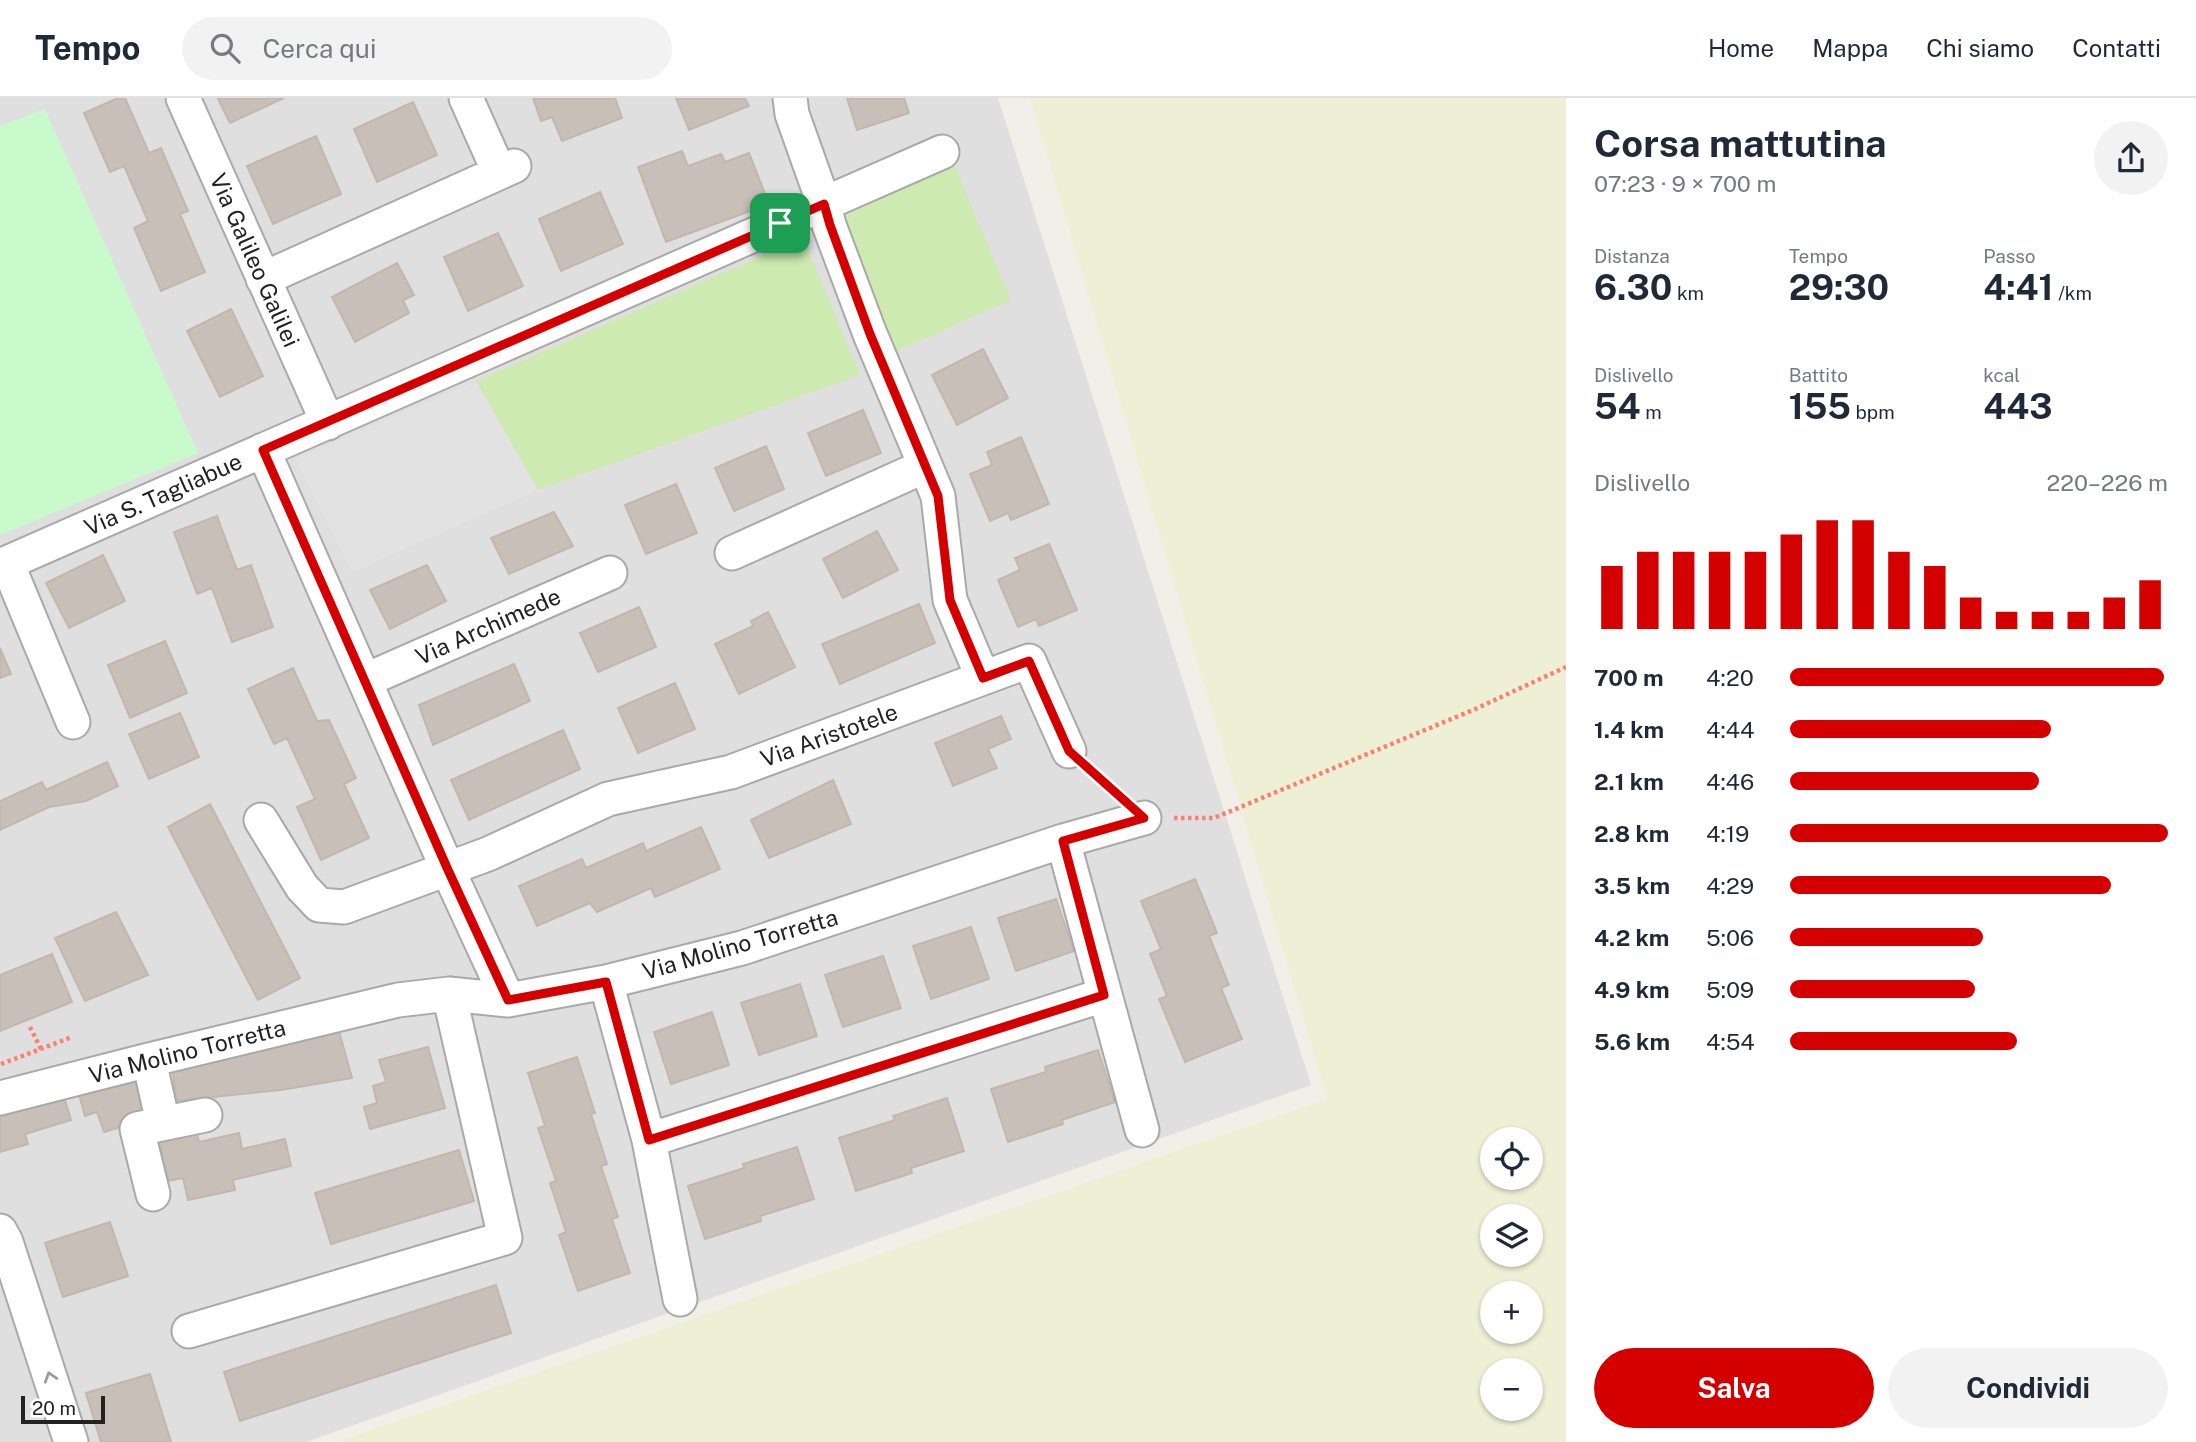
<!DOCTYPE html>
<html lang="it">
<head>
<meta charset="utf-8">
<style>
  :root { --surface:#fff; --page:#f2f2f3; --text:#1f2937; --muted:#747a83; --line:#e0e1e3; --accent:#d40000 }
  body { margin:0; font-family:"Public Sans",sans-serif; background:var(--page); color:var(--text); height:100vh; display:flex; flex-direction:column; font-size:26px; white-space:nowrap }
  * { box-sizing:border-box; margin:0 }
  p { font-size:23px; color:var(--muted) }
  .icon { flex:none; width:38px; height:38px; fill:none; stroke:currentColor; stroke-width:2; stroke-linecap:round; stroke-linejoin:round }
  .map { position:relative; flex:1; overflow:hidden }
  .panel { display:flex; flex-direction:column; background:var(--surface); width:630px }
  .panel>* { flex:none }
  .controls { position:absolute; left:1480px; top:1029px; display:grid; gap:14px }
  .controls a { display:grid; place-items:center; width:63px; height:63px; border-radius:50%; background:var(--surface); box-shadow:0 2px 5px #0004; font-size:35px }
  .scale { position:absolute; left:21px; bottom:18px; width:84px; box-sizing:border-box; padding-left:7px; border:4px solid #222; border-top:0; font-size:19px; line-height:24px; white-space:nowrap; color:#222; -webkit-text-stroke:5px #fff; paint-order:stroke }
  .pin { position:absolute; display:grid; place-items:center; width:60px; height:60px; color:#fff; margin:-30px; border-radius:14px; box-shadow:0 4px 10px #0006 }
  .round { display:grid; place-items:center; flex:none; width:74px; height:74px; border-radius:37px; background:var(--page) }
  .summary { display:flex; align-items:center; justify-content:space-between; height:119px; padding:0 28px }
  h1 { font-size:38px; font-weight:700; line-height:52px }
  .figures { display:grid; grid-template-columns:repeat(3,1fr); gap:10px; height:119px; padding:7px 28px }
  .figures div { display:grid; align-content:center }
  .figures b { font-size:35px; font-weight:700 }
  .figures small { font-size:19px; font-weight:400 }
  .figures p { font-size:19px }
  .chart { height:196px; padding:14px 28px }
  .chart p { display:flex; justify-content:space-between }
  .chart svg { width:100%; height:126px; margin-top:7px; stroke:var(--accent); stroke-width:6 }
  .cta { display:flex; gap:14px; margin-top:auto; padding:14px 28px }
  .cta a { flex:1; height:80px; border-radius:42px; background:var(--accent); color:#fff; font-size:28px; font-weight:700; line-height:80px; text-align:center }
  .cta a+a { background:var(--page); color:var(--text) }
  ul { padding:0 28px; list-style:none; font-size:23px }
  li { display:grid; grid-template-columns:112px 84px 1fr; align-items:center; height:52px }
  li i { height:18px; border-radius:9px; background:var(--accent) }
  header { display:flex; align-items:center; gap:42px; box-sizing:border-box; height:98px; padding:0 35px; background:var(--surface); border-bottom:2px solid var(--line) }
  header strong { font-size:33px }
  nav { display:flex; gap:38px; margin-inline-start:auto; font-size:24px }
  .search { width:490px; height:63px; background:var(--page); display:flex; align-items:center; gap:18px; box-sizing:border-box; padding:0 24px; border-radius:38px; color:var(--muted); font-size:26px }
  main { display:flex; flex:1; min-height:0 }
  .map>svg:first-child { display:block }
  .residential { fill:#e0dfdf }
  .farmland { fill:#eef0d5; fill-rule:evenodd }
  .grass { fill:#cdebb0 }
  .park { fill:#c8facc }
  .parking { fill:#e2e2e2 }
  .building { fill:#c7bfb8; stroke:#c4b6ab; stroke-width:2 }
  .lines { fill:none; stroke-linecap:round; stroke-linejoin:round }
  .street-casing { stroke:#a9a9a9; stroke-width:37 }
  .path { stroke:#fa8072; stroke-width:4.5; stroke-dasharray:3.5 3.5; stroke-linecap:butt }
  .street { stroke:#fff; stroke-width:33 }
  .oneway { stroke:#9c9c9c }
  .route-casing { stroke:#fff; stroke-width:14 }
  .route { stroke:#d40000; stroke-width:9 }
  .labels { text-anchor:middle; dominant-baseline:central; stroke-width:5; stroke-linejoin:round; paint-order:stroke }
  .street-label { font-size:23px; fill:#222; stroke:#fff }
</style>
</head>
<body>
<header>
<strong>Tempo</strong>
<div class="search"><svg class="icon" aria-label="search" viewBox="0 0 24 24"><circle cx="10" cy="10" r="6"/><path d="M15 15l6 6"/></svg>Cerca qui</div>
<nav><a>Home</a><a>Mappa</a><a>Chi siamo</a><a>Contatti</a></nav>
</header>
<main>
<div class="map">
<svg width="1566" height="1344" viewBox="0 0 1566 1344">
  <rect width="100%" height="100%" fill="#f2efe9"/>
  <path class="residential" d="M0,0H998L1311,987L306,1344H73L0,1118Z
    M0,1145L65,1344H0Z"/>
  <path class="farmland" d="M1030,0H1566V1344H337L1327,1001ZM1493,1041H1531V1080H1493ZM1493,1118H1531V1157H1493ZM1493,1195H1531V1234H1493ZM1493,1272H1531V1311H1493Z"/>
  <path class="grass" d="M953,65L1011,202L890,256L837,122Z
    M803,140L860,277L538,392L476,283Z"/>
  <path class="park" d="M45,11L198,355L0,437V28Z"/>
  <path class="parking" d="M476,283L538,392L352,474L295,361Z"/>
  <path class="building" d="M118,0H125L149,55L161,50L188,113L180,116L205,174L161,193L134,130L148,123L124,68L110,74L84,15Z
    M220,0H284L230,25L218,1Z
    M533,0H615L622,20L562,43L552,19L541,23Z
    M676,0H745L749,8L689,32Z
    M847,0H904L909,15L857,32Z
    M413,4L437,57L377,84L354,31Z
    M316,38L341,96L273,126L247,68Z
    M682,53L688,68L721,56L725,64L749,55L769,106L666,144L638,69Z
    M600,94L623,146L561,173L539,121Z
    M498,135L523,188L468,213L444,159Z
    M397,165L414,197L403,202L409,215L355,244L332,199Z
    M231,211L263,278L220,299L187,233Z
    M983,251L1008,300L957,327L932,277Z
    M863,312L881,355L826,378L808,335Z
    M1021,339L1049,406L1011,422L1008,415L990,423L970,376L992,367L987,354Z
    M766,348L784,391L734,413L715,370Z
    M676,386L697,435L646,456L625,407Z
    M554,414L573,448L509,476L491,440Z
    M217,418L237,472L251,467L273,529L232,544L212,490L197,496L174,434Z
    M877,433L898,472L843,500L823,461Z
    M1049,446L1077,512L1039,528L1036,521L1018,529L998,482L1020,472L1015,460Z
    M103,457L125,503L69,530L46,485Z
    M427,467L446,503L390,531L370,492Z
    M919,506L935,545L840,586L822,546Z
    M639,509L656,549L598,574L580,535Z
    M768,514L795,569L739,596L715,546L753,528L751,523Z
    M165,543L187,595L130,620L108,567Z
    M0,550L11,576L0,580Z
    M514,566L530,603L433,647L419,607Z
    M293,570L317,623L329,622L356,680L344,686L369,740L321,762L297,709L315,701L287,640L274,646L248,591Z
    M675,585L695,631L638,655L618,610Z
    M180,615L199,659L149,681L129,636Z
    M1001,618L1011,641L988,651L997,670L953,688L935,645Z
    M563,632L580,671L469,722L451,682Z
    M107,664L118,688L86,703L49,709L0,732V703L42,684L46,692Z
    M833,682L851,726L769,760L751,722Z
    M210,706L300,880L258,902L168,729Z
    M701,729L720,771L655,799L651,790L597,814L590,805L537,828L519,788L582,761L586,770L643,745L646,753Z
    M1195,781L1217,835L1209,838L1229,887L1221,890L1242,941L1185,964L1159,901L1167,898L1150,856L1161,851L1141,803Z
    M1056,801L1074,853L1016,873L998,820Z
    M116,814L148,877L85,903L55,840Z
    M971,829L989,881L931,901L913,848Z
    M52,856L72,904L0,933V877Z
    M883,858L901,910L843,929L825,877Z
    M800,886L817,938L759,957L741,905Z
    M712,914L729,967L671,986L654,934Z
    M337,926L352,980L281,992L176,1003L172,965Z
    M428,949L445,1010L370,1031L364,1009L377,1005L373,988L386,984L379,962Z
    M1098,952L1115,1004L1062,1022L1063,1026L1008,1044L991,991L1046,974L1045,969Z
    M577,959L595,1015L591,1016L607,1066L601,1068L618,1119L612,1121L630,1175L578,1193L559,1137L566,1134L550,1085L556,1083L538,1030L545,1028L528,975Z
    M143,973L148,1021L104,1034L97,1014L85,1018L78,993Z
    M62,992L71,1022L25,1036L28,1046L0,1054V1011Z
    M947,1000L964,1053L911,1070L912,1075L856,1093L839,1040L895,1022L893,1018Z
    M239,1035L242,1051L285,1041L291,1068L233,1082L235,1092L188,1102L183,1080L168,1083L159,1044L197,1036L199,1044Z
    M797,1049L814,1101L760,1118L761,1123L705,1141L688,1088L744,1070L743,1066Z
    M459,1052L474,1103L331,1146L315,1095Z
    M110,1124L128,1178L63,1199L45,1145Z
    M496,1187L511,1235L240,1323L224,1274Z
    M150,1276L171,1344H101L86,1295Z"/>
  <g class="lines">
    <g class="street-casing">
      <path id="street" d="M183,0L328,325
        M466,0L499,74
        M263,181L514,68
        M263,352L448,772L508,902
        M732,455L925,368
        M7,465L73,624
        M0,468L942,54
        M983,580L1029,563L1069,653
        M366,582L610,475
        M261,722L302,789L319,807L344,809L488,756L608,701L731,674L983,580L950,502L938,398L870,236L829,127L824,106L792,16L790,0
        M1063,743L1142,1032
        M606,884L649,1042L680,1201
        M149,962L163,1025
        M0,1000L149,962L398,902L449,896L508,902L606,884L742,850L1063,743L1144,720
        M649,1042L1104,897
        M153,1096L137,1031L205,1017
        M0,1133L6,1144L71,1344
        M189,1233L505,1140L449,896"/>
    </g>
    <path class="path" d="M1090,673L1118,697
      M1174,720H1214L1473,612L1566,569
      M30,929L41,951
      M1,966L72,939"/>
    <use href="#street" class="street"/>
  </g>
  <defs><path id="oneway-chevron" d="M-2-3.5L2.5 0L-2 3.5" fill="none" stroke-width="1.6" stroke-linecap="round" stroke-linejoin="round" transform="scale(1.75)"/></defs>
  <use class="oneway" href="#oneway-chevron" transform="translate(50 1279) rotate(-108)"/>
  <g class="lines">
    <g class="route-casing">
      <path id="route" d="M824,106L830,127L870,236L938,398L950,502L983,580L1029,563L1069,653L1144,720L1063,743L1104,897L649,1042L606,884L508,902L448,772L263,352Z"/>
    </g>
    <use href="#route" class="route"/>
  </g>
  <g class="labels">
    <g class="street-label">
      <text transform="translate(255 162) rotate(66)">Via Galileo Galilei</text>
      <text transform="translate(163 396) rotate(-24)">Via S. Tagliabue</text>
      <text transform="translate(488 528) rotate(-24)">Via Archimede</text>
      <text transform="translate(829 637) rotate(-20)">Via Aristotele</text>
      <text transform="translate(740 846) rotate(-16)">Via Molino Torretta</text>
      <text transform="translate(187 953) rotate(-14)">Via Molino Torretta</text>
    </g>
  </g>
</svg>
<div class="controls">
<a><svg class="icon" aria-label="locate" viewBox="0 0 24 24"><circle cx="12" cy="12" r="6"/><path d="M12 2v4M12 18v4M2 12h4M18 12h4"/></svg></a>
<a><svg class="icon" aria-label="layers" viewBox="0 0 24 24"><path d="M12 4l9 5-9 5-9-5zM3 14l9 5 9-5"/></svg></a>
<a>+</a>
<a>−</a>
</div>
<div class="scale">20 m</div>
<div class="pin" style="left:780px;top:125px;background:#1e9e55"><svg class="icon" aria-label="arrive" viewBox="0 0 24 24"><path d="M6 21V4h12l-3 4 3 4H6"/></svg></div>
</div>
<section class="panel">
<div class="summary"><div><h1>Corsa mattutina</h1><p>07:23 · 9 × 700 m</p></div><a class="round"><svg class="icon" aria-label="share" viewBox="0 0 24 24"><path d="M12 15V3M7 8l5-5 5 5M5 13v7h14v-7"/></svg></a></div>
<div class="figures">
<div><p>Distanza</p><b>6.30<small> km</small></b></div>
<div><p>Tempo</p><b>29:30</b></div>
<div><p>Passo</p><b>4:41<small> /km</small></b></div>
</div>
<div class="figures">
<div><p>Dislivello</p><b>54<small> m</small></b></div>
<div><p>Battito</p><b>155<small> bpm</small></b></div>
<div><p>kcal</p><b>443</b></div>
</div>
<div class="chart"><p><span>Dislivello</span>220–226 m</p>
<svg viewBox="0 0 160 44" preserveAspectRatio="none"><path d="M5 44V22M15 44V17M25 44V17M35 44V17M45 44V17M55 44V11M65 44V6M75 44V6M85 44V17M95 44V22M105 44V33M115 44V38M125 44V38M135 44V38M145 44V33M155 44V27"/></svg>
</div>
<ul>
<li><b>700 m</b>4:20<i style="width:99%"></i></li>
<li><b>1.4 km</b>4:44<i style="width:69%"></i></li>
<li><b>2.1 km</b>4:46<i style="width:66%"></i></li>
<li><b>2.8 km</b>4:19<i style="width:100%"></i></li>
<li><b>3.5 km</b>4:29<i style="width:85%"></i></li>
<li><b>4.2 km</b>5:06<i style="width:51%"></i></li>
<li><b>4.9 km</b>5:09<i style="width:49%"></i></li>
<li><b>5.6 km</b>4:54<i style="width:60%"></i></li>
</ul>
<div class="cta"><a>Salva</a><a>Condividi</a></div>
</section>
</main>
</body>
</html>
